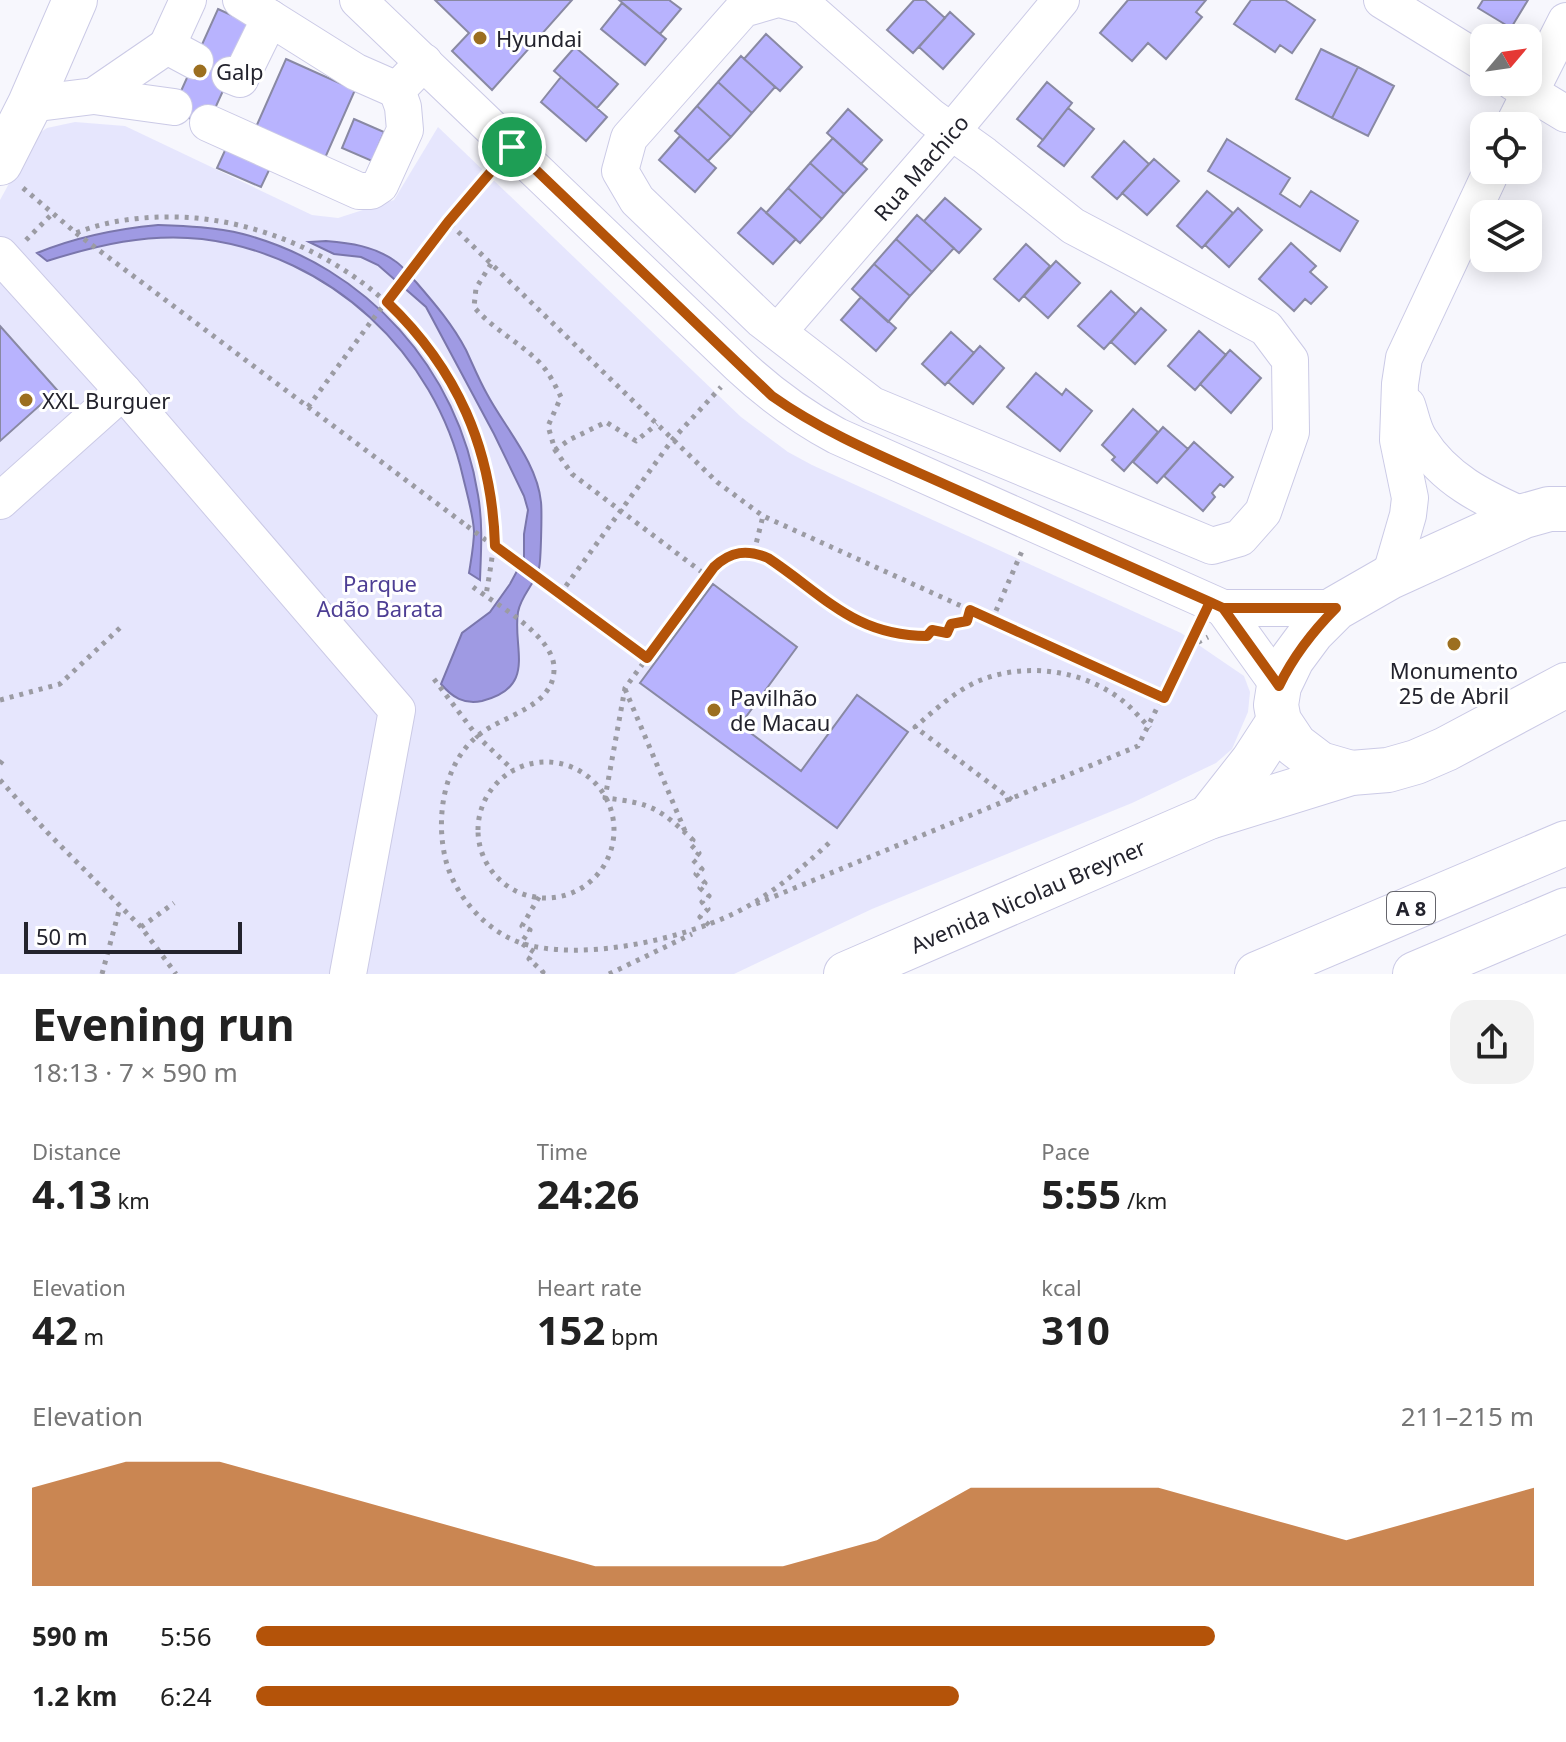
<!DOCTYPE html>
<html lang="en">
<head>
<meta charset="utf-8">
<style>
  :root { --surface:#fff; --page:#f2f2f2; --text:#222; --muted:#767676; --accent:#b45309 }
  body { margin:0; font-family:"Noto Sans",sans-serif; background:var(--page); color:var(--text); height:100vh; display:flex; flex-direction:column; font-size:30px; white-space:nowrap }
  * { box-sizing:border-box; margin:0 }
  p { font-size:26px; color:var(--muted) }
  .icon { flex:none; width:44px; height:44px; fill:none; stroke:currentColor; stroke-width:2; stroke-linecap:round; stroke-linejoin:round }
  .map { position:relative; height:974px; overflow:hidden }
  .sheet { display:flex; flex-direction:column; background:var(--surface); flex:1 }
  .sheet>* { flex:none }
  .needle { width:52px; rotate:61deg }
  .controls { position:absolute; left:1470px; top:24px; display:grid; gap:16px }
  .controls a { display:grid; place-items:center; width:72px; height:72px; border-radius:16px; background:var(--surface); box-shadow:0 4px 20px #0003; font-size:40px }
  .scale { position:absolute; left:24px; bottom:20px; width:218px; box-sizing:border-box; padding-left:8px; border:4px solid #23232d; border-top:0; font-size:22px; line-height:28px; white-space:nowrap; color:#23232d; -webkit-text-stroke:6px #fff; paint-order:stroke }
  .pin { position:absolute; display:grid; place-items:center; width:68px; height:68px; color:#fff; margin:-34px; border:4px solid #fff; border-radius:50%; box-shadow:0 2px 8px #0007 }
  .round { display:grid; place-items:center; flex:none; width:84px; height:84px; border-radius:24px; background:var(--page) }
  .headline { display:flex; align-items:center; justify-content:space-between; height:136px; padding:0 32px }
  h1 { font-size:44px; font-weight:700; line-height:60px }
  .figures { display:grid; grid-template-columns:repeat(3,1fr); gap:12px; height:136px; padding:8px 32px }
  .figures div { display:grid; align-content:center }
  .figures b { font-size:40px; font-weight:700 }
  .figures small { font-size:22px; font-weight:400 }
  .figures p { font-size:22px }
  .chart { height:224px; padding:16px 32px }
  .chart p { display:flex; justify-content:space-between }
  .chart svg { width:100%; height:144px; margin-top:8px; fill:var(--accent); opacity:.7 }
  ul { padding:0 32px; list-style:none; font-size:26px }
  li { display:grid; grid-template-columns:128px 96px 1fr; align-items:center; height:60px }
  li i { height:20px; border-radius:10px; background:var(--accent) }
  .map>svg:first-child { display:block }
  .green { fill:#e6e6fd }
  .water { fill:#9f9ae3; stroke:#7a76ac; stroke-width:2 }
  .building { fill:#b8b3fe; stroke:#8989a3; stroke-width:2 }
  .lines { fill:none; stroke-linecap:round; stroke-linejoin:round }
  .minor-casing { stroke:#cbcae6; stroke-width:38 }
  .major-casing { stroke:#cbcae6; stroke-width:46 }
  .highway-casing { stroke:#cbcae6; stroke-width:46 }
  .path { stroke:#9b9ba3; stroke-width:5; stroke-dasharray:4 6; stroke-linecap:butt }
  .minor { stroke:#fff; stroke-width:36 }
  .major { stroke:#fff; stroke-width:44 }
  .highway { stroke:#fff; stroke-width:44 }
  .path-bridge { stroke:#9b9ba3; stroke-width:5; stroke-dasharray:4 6; stroke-linecap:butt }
  .route-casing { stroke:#fff; stroke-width:16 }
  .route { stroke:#b45309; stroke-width:10 }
  .poi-dot { fill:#9c6f20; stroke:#fff; stroke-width:3 }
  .labels { text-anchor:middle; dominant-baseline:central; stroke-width:6; stroke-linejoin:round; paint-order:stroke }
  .shield { fill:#fff; stroke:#65656c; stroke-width:2 }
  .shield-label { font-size:20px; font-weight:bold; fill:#23232d }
  .poi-label { font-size:22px; fill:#23232d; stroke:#fff; text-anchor:start }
  .street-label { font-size:22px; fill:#23232d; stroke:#fff }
  .park-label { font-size:22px; fill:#4d3e94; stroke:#fff }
</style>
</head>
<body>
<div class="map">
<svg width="1566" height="974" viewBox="0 0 1566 974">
  <rect width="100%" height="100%" fill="#f7f7fd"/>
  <path class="green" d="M75,122L125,126L312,215L338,218L394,200L438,127L741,417L788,452L812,465L1181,633L1244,676L1250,692L1248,712L1232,749L1216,763L1132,803L872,909L734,974H0V200L35,136L47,128Z"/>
  <path class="water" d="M158,225C186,226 215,227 243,234C367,267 458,369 478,495C483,523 481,552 480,580L469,573C471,560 474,545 474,531C473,514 467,494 463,477C435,353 330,255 202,239C147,233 98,245 47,261L37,253C76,237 115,229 158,225Z
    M326,241C350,243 374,246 395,261C403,266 409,275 416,282C435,304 453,325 466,350C473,365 479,380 487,394C505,428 537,462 541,502C542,511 541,561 539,568C535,584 521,595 518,612C512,648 538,687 482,701C464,705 452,697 441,684L462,633L490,612L510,584L524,558V534L528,510L524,496L494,434L426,307L378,265L361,257L334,254L309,242Z"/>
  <path class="building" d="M435,0H572L492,90L452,51L469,33Z
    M619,0H669L681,9L660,34Z
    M914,0H925L945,18L913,53L887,30Z
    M1128,0H1206L1196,12L1202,17L1166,59L1148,43L1132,61L1100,33Z
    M1251,0H1285L1315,20L1292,53L1280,45L1275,52L1234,24Z
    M1483,0H1528L1511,28L1478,8Z
    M622,3L666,39L645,65L601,29Z
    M218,9L253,25L207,126L172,111Z
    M950,12L974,34L943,69L919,47Z
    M766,34L802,67L780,91L744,59Z
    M575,47L618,84L597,108L554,71Z
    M1321,49L1358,67L1332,118L1296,99Z
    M741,56L775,87L752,113L718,82Z
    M286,59L355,90L325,158L256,127Z
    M1358,67L1394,86L1368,136L1332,118Z
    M561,77L607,117L586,141L541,102Z
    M718,82L752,113L731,137L697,106Z
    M1047,82L1072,103L1043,140L1017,119Z
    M697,106L731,137L708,161L675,131Z
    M1068,108L1094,129L1064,166L1038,146Z
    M848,109L882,140L861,164L827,133Z
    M354,119L384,132L372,161L342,148Z
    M680,136L716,168L695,192L659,160Z
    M833,138L867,169L844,194L810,163Z
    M1227,139L1290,178L1280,194L1300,207L1311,191L1358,221L1340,251L1208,171Z
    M1124,141L1149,164L1117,199L1092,177Z
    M227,146L271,166L261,187L217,168Z
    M1154,159L1179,181L1147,215L1122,193Z
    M810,163L844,194L822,219L788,188Z
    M788,188L822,219L800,243L766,213Z
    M1207,191L1233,213L1202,248L1177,226Z
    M945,198L981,229L959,253L924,221Z
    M761,208L796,239L773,264L738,233Z
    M1238,208L1262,230L1229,267L1205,245Z
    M917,215L954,248L932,272L896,239Z
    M896,239L932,272L910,296L874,264Z
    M1291,243L1316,266L1310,272L1327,287L1311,304L1305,299L1294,311L1259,279Z
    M1026,244L1050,266L1019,301L994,279Z
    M1056,261L1080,283L1048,318L1024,296Z
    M874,264L910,296L888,322L852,289Z
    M1111,291L1136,314L1104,349L1078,326Z
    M861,297L896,328L876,351L841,320Z
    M1141,308L1166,330L1135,364L1111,342Z
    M0,326L57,390L0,441Z
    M1199,331L1226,355L1195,390L1168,366Z
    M951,332L974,353L945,385L922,364Z
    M980,346L1004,368L973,404L948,382Z
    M1230,350L1261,378L1231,413L1200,384Z
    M1036,373L1062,395L1066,389L1092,411L1060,451L1007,407Z
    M1133,409L1158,432L1124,471L1112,460L1115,457L1102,445Z
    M1163,427L1188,449L1157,483L1133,462Z
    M1194,442L1233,477L1224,487L1220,484L1212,493L1215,497L1203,511L1164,476Z
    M713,584L797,647L740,725L801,771L857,695L908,732L837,828L640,683Z"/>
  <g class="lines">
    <g class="minor-casing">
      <g id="minor">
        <path d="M241,0L270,18"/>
        <path d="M358,0L740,366C770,394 800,416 837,436L1223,608H1336"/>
        <path d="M774,0L743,9L629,138L620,171L637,200L762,320L872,405L1212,546L1240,538L1263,512L1291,432L1290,360L1266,328L1073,226L984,155L931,117L805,6L783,0"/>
        <path d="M1382,0L1484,63"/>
        <path d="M167,46L188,0"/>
        <path d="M230,75L240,79L270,18L356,72L397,90"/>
        <path d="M1513,82L1566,114"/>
        <path d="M94,96L174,107"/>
        <path d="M30,104L94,96L167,46L195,61"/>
        <path d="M208,123L359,191H371L380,185L405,130L403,107L397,90L424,62"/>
        <path d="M1513,126L1566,21"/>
        <path d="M0,255L123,391L0,501"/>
        <path id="s1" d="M778,332L952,131L1061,0"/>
        <path d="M123,391L397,710L348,974"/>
        <path d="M1407,405C1411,416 1413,430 1420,440C1444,479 1483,498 1524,516"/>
        <path d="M1390,577L1408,515L1410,498L1398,440L1400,384L1404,358L1492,170"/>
        <path d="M1223,608L1279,686"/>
      </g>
    </g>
    <g class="major-casing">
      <g id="major">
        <path d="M0,163L30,104L75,0"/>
        <path d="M1351,773L1320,764L1295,745L1279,721L1276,705L1279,686L1292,659L1312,632L1336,608L1390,577L1524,516L1549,509H1566"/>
        <path d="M1209,817L1253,761L1279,721"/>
        <path id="s2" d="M846,974L1209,817L1351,773L1388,770L1416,762L1446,749L1566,685"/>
      </g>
    </g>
    <g class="highway-casing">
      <path id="highway" d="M1257,974L1566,843
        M1415,974L1566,910"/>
    </g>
    <path class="path" d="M491,172L448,222L717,482L763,516L1164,698
      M23,188L76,233C113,218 157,215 196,218C347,233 475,352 493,504C497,535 491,565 486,595
      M76,233L467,526
      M26,240L53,213
      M491,264L476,288L474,307C493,329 517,341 537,360C548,370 555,385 561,397L548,426L555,450L572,474L707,576
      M308,407L373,319
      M555,450L569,440L606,422L636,441L657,424
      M754,552L763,516
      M473,587C497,605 556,637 554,670C553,707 504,715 480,734C443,762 435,819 446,861C455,896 486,931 521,943C581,962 678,940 733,914C770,896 800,870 830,842
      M552,589L647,658
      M560,594L673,439L721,387
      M992,620L1022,551
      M1189,647L1208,637
      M434,679L477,736L513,770
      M625,689L685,831
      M0,700L60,684L122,626
      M478 830a68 68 0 1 1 136 0a68 68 0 1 1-136 0Z
      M0,764L3,760
      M0,780L47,832L141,927L176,974
      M1012,800L915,727C935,710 956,690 981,680C1027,662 1084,670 1123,701C1133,709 1141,719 1150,728
      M539,897L522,926L530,930L521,943L534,952L529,959L543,972L541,974
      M756,904L1138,746L1197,628
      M709,925L700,917L708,909L702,902L709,896L700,888L705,883L696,874L702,869L693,860L699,853L690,844L693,840C660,809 652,803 605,798L625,688L714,567C760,524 805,592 844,615C869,629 899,636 927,636L932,630L947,633L951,624L967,621L970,610
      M141,927L174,903
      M102,974L120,907
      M609,974L692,934"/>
    <use href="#minor" class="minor"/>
    <use href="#major" class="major"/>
    <use href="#highway" class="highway"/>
    <path class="path-bridge" d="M373,319L448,222
      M467,526L552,589"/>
  </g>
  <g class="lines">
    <g class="route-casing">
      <path id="route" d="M512,147L448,222L387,302C457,369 492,448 495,546L647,658L714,567C731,551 747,549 768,558C824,595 854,636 927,636L932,630L947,633L951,624L967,621L970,610L1164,698L1210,602L1223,608H1336C1312,632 1294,655 1279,686L1223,608L1210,602C1122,563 1034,524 946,485C886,458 826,434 772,396L512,147"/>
    </g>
    <use href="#route" class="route"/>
  </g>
  <g class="poi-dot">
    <circle cx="480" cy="38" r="8"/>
    <circle cx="200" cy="71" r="8"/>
    <circle cx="26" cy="400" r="8"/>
    <circle cx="1454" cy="644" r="8"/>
    <circle cx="714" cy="710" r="8"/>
  </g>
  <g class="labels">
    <rect class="shield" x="1387" y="892" width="48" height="32" rx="6"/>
    <g class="shield-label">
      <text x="1411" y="908">A 8</text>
    </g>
    <g class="poi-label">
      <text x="496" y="38">Hyundai</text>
      <text x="216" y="71">Galp</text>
      <text x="42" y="400">XXL Burguer</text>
      <text x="1454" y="670" text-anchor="middle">Monumento<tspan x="1454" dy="25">25 de Abril</tspan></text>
      <text x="730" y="697">Pavilhão<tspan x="730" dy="25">de Macau</tspan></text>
    </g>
    <g class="street-label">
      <text stroke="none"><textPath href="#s1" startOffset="218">Rua Machico</textPath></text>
      <text stroke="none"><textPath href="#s2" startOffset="198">Avenida Nicolau Breyner</textPath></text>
    </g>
    <g class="park-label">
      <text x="380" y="583">Parque<tspan x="380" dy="25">Adão Barata</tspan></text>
    </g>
  </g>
</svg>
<div class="controls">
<a><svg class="needle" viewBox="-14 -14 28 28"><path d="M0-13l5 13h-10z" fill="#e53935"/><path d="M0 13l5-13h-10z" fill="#767676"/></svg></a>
<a><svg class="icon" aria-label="locate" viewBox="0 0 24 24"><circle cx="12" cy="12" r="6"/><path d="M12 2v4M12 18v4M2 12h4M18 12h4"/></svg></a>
<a><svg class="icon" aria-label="layers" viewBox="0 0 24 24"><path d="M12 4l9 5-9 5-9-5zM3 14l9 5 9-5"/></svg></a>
</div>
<div class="scale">50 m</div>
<div class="pin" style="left:512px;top:147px;background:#1e9e55"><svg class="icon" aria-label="arrive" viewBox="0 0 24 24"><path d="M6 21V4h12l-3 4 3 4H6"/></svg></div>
</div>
<section class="sheet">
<div class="headline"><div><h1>Evening run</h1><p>18:13 · 7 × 590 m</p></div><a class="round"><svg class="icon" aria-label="share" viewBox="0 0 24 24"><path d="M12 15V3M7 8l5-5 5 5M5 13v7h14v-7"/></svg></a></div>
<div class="figures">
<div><p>Distance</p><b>4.13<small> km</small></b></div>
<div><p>Time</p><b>24:26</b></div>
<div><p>Pace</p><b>5:55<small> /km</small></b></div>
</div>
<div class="figures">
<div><p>Elevation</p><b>42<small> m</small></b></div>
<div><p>Heart rate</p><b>152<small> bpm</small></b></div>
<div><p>kcal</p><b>310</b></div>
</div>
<div class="chart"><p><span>Elevation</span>211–215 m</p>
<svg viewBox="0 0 160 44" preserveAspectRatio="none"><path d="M0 44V14L10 6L20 6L30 14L40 22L50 30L60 38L70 38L80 38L90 30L100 14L110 14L120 14L130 22L140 30L150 22L160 14V44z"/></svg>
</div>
<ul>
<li><b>590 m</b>5:56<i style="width:75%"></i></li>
<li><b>1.2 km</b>6:24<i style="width:55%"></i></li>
</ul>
</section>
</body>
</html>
